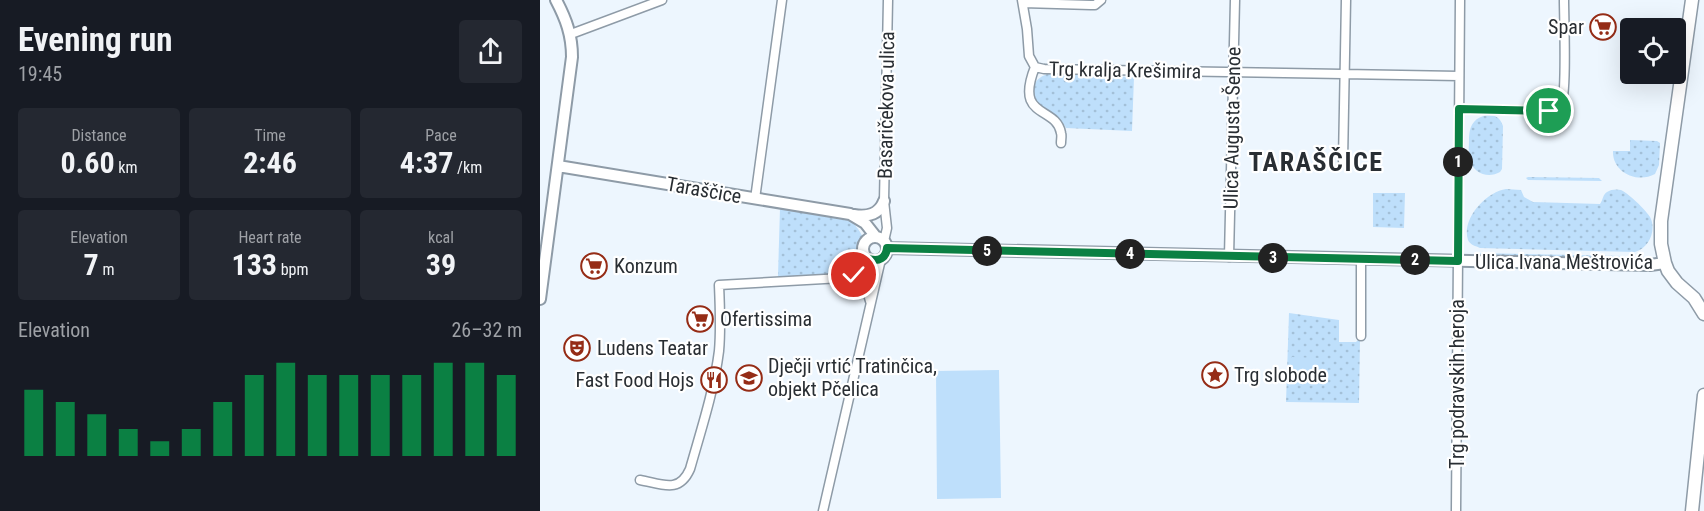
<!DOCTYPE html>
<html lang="en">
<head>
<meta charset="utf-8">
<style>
  :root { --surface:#171b24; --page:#242831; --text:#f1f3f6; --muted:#9ea1a6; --accent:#0b8043 }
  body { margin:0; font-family:"Roboto Condensed",sans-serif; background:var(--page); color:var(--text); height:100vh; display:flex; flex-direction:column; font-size:22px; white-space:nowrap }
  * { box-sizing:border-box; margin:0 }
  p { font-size:20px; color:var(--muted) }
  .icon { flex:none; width:33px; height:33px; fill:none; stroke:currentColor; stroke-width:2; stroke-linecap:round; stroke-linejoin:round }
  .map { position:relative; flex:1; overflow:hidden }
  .panel { display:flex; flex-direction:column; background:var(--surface); width:540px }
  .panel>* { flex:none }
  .tools { position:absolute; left:1080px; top:18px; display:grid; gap:12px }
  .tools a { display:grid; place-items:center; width:66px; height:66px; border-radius:6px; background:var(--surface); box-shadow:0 6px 24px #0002; font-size:30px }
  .pin { position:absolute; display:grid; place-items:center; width:51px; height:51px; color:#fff; margin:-26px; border:3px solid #fff; border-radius:50%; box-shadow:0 2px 6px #0007 }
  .km { position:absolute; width:30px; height:30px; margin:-15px; border-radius:50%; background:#222; color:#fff; font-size:16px; line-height:30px; text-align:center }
  .round { display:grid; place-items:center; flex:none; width:63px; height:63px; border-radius:6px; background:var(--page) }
  .overview { display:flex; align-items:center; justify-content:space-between; height:102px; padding:0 18px }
  h1 { font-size:33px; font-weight:700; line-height:45px }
  .stats { display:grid; grid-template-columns:repeat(3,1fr); gap:9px; height:102px; padding:6px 18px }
  .stats div { display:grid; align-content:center; border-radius:6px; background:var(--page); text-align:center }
  .stats b { font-size:30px; font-weight:700 }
  .stats small { font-size:16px; font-weight:400 }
  .stats p { font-size:16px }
  .chart { height:168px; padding:12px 18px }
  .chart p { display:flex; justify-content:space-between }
  .chart svg { width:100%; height:108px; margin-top:6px; stroke:var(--accent); stroke-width:6 }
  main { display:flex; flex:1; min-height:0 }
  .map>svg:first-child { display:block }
  .green { fill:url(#green-dots) }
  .pitch { fill:#bedffb }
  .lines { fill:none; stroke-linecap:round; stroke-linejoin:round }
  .minor-casing { stroke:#8e9ba7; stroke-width:11 }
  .tertiary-casing { stroke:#8e9ba7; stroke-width:14 }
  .secondary-casing { stroke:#8e9ba7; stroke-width:15 }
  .minor { stroke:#fff; stroke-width:8 }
  .tertiary { stroke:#fff; stroke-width:10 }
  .secondary { stroke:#fff; stroke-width:12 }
  .route-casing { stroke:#fff; stroke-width:12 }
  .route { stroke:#0b8043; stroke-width:8 }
  .labels { text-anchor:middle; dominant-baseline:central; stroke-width:4.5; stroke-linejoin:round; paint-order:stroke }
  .poi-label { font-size:20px; fill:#292e33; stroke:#fff; text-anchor:start }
  .street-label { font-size:20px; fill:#292e33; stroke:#fff }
  .district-label { font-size:26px; font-weight:bold; letter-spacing:1.5px; fill:#292e33; stroke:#fff }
</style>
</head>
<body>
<main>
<section class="panel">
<div class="overview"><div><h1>Evening run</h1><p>19:45</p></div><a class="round"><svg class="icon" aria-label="share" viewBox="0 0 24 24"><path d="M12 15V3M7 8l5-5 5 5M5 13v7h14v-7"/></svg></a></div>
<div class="stats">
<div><p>Distance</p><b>0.60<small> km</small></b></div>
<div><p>Time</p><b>2:46</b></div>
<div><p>Pace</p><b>4:37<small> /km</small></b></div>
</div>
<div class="stats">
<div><p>Elevation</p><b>7<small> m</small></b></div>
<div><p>Heart rate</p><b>133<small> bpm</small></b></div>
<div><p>kcal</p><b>39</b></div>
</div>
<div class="chart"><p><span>Elevation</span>26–32 m</p>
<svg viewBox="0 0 160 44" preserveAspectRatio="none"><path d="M5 44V17M15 44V22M25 44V27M35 44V33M45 44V38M55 44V33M65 44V22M75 44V11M85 44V6M95 44V11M105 44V11M115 44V11M125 44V11M135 44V6M145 44V6M155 44V11"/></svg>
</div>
</section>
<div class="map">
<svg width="1164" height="511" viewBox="0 0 1164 511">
  <defs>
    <pattern id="green-dots" width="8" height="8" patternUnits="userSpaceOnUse" patternTransform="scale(1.5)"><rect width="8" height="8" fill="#bedffb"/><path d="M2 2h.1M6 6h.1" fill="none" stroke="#a3c0d8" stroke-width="1.8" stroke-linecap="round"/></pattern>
  </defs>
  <rect width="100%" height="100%" fill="#edf6fe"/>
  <path class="green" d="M507,74L594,77L592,131L526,128C519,111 491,110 494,88C495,80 500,77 507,74Z
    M947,115C955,115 960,117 963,126L962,169L960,172C948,179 933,173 930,160C928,154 929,146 929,140C929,134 930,126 934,122C937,118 942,116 947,115Z
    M1090,140L1117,141L1120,143L1119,165L1115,174C1097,184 1072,172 1073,151H1090Z
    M988,177L1059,178L1062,181L988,180L986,178Z
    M966,189L981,190L984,197L993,202L1060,204C1063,200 1063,194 1067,192C1071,189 1077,189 1081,190C1088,193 1106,210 1110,217C1117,230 1109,248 1095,252L940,248C936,246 930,245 928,240C921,219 946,192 966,189Z
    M833,193H865L864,228L833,227Z
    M240,208C258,211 292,212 307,219C315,223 319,230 323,237C318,243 318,247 320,254C299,283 269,276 238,276Z
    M936,253L1084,256V259L936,256Z
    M749,313L799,320V342H816L820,338L819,403L746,402Z"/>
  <path class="pitch" d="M752,357L780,358V373H752Z
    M459,370L461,498L397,499L396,371Z"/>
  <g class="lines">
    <g class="minor-casing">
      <path id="minor" d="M482,0L487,29L489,56L495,67
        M483,3L551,5H555L561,0
        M31,34L122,0
        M919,109L1009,111C1014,110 1018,109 1021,105C1027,96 1024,16 1024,0
        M521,143C521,139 522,136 521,133C516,105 474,120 495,67L504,69L919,76
        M803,161L806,0
        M215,199L242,0
        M344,241L347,228L344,201L348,0
        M689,257L695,0
        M821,259V336
        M309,275L319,262L324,252
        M306,278C319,283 327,287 330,301
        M100,480C122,484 139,494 150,469C161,430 174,391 179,351C181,329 180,307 179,285L302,278C315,276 323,270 329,259
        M283,511L341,259
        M916,511L920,0"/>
    </g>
    <g class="tertiary-casing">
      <path id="tertiary" d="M18,166L310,214L325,223L336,237
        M314,215C327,217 339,215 344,201
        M323 249a12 12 0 1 1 24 0a12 12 0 1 1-24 0Z
        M347,248L1110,265L1125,263
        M0,299L32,57C32,35 26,19 16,0"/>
    </g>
    <g class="secondary-casing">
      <path id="secondary" d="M1152,0L1121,221V244L1125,263L1128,271L1137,283L1154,298L1164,314
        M1152,511L1164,395"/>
    </g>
    <use href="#minor" class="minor"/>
    <use href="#tertiary" class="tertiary"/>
    <use href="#secondary" class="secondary"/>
  </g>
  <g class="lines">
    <g class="route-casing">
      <path id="route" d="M314,275L326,265L329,259C339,262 346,258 347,248L918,261L919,109L1009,111"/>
    </g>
    <use href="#route" class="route"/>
  </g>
  <defs>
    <g id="supermarket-ring" transform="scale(1.35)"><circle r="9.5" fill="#fff" stroke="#952c16" stroke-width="1.5"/><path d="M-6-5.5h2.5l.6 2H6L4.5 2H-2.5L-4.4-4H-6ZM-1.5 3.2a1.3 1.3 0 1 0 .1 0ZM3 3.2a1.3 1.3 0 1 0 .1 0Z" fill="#952c16"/></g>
    <g id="theatre-ring" transform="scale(1.35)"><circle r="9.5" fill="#fff" stroke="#952c16" stroke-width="1.5"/><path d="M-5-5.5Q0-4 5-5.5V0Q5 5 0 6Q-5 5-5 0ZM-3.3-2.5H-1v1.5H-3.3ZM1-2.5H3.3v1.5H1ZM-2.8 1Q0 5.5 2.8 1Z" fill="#952c16"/></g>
    <g id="sight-ring" transform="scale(1.35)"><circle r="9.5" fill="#fff" stroke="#952c16" stroke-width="1.5"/><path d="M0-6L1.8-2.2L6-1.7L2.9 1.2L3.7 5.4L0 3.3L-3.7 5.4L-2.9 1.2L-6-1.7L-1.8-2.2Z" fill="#952c16"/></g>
    <g id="school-ring" transform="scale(1.35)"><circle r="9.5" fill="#fff" stroke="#952c16" stroke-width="1.5"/><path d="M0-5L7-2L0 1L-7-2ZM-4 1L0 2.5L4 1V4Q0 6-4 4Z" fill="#952c16"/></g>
    <g id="restaurant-ring" transform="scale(1.35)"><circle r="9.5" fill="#fff" stroke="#952c16" stroke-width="1.5"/><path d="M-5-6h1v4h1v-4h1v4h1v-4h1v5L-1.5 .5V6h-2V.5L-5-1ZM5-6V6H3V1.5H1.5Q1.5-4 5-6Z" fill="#952c16"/></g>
  </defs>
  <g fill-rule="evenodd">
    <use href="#supermarket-ring" x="1063" y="27"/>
    <use href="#supermarket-ring" x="54" y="266"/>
    <use href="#supermarket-ring" x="160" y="319"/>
    <use href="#theatre-ring" x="37" y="348"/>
    <use href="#sight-ring" x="675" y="375"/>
    <use href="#school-ring" x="209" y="378"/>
    <use href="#restaurant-ring" x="174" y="380"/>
  </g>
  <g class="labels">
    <g class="poi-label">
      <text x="1044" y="27" text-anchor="end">Spar</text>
      <text x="74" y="266">Konzum</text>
      <text x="180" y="319">Ofertissima</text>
      <text x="57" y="348">Ludens Teatar</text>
      <text x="228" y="366">Dječji vrtić Tratinčica,<tspan x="228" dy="23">objekt Pčelica</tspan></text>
      <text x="694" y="375">Trg slobode</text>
      <text x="154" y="380" text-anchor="end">Fast Food Hojs</text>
    </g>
    <g class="street-label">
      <text transform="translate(585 70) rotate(1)">Trg kralja Krešimira</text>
      <text transform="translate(346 105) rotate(-89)">Basaričekova ulica</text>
      <text transform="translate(692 128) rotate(-89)">Ulica Augusta Šenoe</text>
      <text transform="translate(164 190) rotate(10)">Taraščice</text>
      <text x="1024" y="262">Ulica Ivana Meštrovića</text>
      <text transform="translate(917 384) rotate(-90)">Trg podravskih heroja</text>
    </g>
    <g class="district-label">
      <text x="776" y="162">TARAŠČICE</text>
    </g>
  </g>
</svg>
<div class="tools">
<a><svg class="icon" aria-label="locate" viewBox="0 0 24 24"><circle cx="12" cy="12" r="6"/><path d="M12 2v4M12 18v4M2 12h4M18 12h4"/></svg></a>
</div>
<div class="pin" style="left:1009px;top:111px;background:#1e9e55"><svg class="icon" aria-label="arrive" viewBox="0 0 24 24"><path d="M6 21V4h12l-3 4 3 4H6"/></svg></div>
<div class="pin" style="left:314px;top:275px;background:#d93025"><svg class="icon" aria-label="check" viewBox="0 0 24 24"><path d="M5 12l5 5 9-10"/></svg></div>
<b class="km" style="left:918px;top:162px">1</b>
<b class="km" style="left:875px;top:260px">2</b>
<b class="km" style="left:733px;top:258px">3</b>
<b class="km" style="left:590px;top:254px">4</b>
<b class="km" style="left:447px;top:251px">5</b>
</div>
</main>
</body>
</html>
